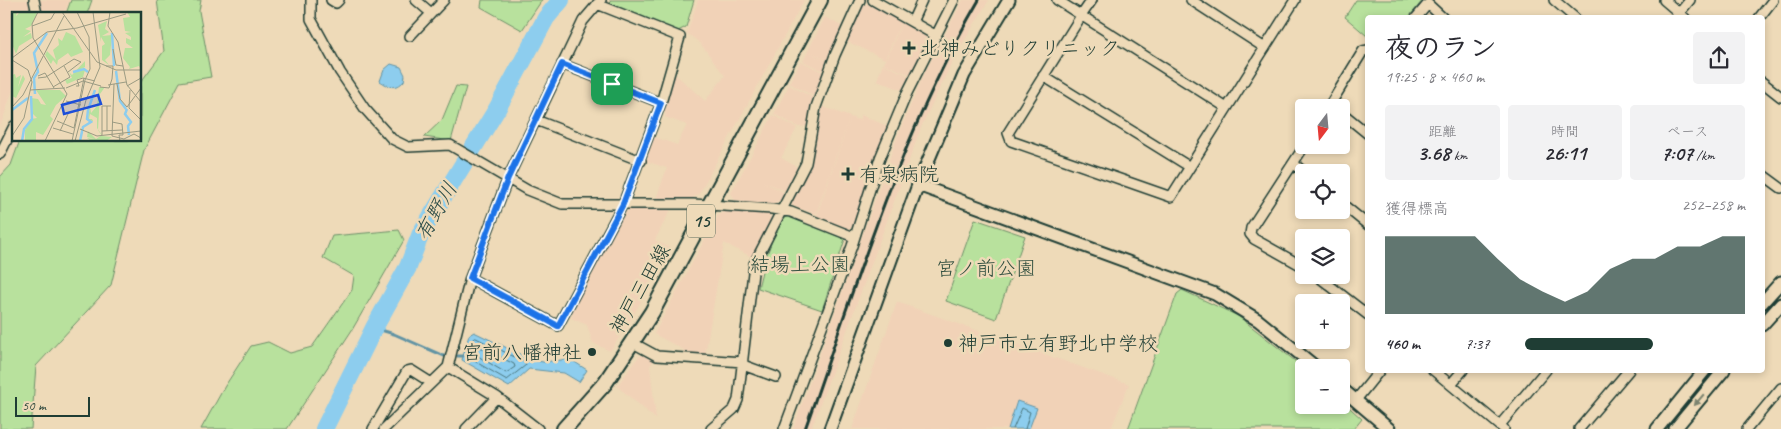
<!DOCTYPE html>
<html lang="ja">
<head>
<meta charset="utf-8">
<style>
  :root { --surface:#fff; --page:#f2f2f3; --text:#2b2b33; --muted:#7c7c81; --accent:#1f3d34 }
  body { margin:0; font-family:Caveat,"Klee One",sans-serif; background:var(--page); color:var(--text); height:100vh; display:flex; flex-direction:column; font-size:19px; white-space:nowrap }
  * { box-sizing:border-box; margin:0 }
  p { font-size:16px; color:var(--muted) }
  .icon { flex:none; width:28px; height:28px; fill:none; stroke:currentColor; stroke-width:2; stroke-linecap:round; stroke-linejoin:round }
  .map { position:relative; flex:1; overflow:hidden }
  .sheet { position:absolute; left:1365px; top:15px; width:400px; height:358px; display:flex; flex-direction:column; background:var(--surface); border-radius:5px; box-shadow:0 2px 8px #0003 }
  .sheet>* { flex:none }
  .needle { width:32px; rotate:196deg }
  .tools { position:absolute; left:1295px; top:99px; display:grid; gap:10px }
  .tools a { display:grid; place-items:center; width:55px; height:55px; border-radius:5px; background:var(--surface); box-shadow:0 2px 8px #0003; font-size:25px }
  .scale { position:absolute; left:15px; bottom:12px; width:75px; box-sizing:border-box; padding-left:5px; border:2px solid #1f3d34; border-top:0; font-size:14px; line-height:18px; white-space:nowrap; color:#1f3d34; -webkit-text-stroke:4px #eedab8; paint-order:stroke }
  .pin { position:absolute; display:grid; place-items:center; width:42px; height:42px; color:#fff; margin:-21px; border-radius:10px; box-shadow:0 2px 8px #0006 }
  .round { display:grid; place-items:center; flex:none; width:52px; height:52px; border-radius:5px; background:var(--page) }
  .overview { display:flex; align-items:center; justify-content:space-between; height:85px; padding:0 20px }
  h1 { font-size:28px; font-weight:600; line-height:38px }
  .stats { display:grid; grid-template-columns:repeat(3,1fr); gap:8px; height:85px; padding:5px 20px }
  .stats div { display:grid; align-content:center; border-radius:5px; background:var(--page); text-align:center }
  .stats b { font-size:21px; font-weight:600 }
  .stats small { font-size:14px; font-weight:400 }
  .stats p { font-size:14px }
  .chart { height:140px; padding:10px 20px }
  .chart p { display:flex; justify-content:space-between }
  .chart svg { width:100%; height:90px; margin-top:5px; fill:var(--accent); opacity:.7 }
  ul { padding:0 20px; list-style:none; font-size:16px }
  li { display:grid; grid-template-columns:80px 60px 1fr; align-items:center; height:38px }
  li i { height:12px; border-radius:6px; background:var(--accent) }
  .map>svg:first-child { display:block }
  .built { fill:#f1d2b7 }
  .green { fill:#b8e19d; stroke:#6c8f68 }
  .water { fill:#8dcdee; stroke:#6193a4 }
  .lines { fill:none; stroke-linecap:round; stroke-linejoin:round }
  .shore { stroke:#4b777e; stroke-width:1 }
  .stream { stroke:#6193a4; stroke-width:3 }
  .river { stroke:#8dcdee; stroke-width:18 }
  .minor-casing { stroke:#1f3d34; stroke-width:12 }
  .tertiary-casing { stroke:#1f3d34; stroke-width:15 }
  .primary-casing { stroke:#1f3d34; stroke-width:18 }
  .minor { stroke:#eedab8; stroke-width:9 }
  .tertiary { stroke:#eedab8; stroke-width:11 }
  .primary { stroke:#eedab8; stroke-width:14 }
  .rail { stroke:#1f3d34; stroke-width:3 }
  .oneway { fill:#7c846f }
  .route-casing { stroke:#fff; stroke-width:10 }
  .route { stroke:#1a73e8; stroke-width:6 }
  .poi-dot { fill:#1f3d34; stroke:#eedab8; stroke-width:2 }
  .labels { text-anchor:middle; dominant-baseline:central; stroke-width:5; stroke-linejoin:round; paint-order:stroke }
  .shield { fill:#eedab8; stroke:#5d6c5c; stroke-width:1 }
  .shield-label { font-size:19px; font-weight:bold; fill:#1f3d34 }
  .poi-label { font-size:20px; fill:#1f3d34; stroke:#eedab8; text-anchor:start }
  .park-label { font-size:20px; fill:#2e4d3e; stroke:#eedab8 }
  .street-label { font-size:20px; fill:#1f3d34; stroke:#eedab8 }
  .water-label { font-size:21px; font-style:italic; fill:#2a4b47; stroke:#eedab8 }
  .inset-river { fill:none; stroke:#8dcdee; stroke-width:2.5 }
  .inset-road { fill:none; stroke:#9b9b83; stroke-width:1 }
  .view { fill:#1d4ed8; fill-opacity:0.15; stroke:#1d4ed8; stroke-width:2.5 }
  .inset-edge { fill:none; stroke:#1f3d34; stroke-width:2.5 }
</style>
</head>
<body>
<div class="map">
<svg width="1781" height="429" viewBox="0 0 1781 429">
  <rect width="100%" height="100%" fill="#eedab8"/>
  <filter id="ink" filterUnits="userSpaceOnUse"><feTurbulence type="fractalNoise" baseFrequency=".02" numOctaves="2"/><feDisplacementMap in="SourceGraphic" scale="10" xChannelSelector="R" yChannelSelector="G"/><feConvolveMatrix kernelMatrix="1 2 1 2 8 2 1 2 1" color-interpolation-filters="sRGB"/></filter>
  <g filter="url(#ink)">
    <path class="built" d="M0,0H70L64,14H14V87L0,127Z
      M698,0H804L699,194L693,198L656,199L667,168L645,161L654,137L677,145L687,125L665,117L666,114L663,112L675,74L705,101L725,76L700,43L687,33Z
      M963,0H989L954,58L922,125L811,429H793L899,132L924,74Z
      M869,3L902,21L885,59L846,41L864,5Z
      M825,17L843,27L829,61L810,52L829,62L825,72L803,61Z
      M902,22L925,33L927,40L911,75L884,64Z
      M801,61L824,73L815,97L789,83Z
      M883,64L910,76L904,91L877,80Z
      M789,85L814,98L809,126L798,127L774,114Z
      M821,106L850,117L816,214L793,206L791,201L811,159Z
      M773,115L797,128L781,158L797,167L785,191L764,182L785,193L782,199L775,203L754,202L760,191L754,202L735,200L731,193Z
      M861,115L887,126L854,227L846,230L816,217L850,117L859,120Z
      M672,207L655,240L670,248L628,325L610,351L593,343L587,325L571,318L573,313L571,311L624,214L629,209Z
      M727,210L767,211L772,219L752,257L724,243L705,355L683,352L684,350L654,334L718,215Z
      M897,302L1129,384L1111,429H852Z
      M646,355L654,360L650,366L656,419L617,386L639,356Z"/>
    <path class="green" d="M71,0H92L87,14H66Z
      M157,0H201L199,11L211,77L180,82L144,150L111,285L36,366L31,429H0V177L11,165L20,140H140V83L164,51Z
      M482,0H542L522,30L481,7Z
      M610,0H694L686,27L678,31L611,5Z
      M1356,0H1423L1409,17L1368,18L1367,36L1345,17Z
      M456,86L466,87L451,141L424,137L442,120Z
      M788,216L845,239L822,310L758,288L764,263L779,221Z
      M975,219L1025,236L996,319L946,301Z
      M399,230L404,240L352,330L287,429H201L225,386L251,346L268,342L290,353L312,347L352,290L354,276L323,258L332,236Z
      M1182,290L1238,316L1304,368V405H1341V400L1362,419L1354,429H1128L1177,294Z"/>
    <path class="water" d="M391,64L401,67L405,75L404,81C396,90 389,87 380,81L384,70Z
      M474,332L532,360L543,362L570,359L587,370L579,382L564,373L529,369L509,387L462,360L469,335Z
      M1017,401L1037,408L1029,429H1008Z"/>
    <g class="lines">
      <path class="shore" d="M476,338L525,362L526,365L507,380L469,358L473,340Z
        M480,347L514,364L515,367L506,373L476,355L477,349Z
        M1013,429L1022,408L1030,412L1025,429"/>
      <path class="stream" d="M374,328L394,334L444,356
        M458,356H463"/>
      <path class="river" d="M324,429L374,328L408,267L421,233L497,109L546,18L561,0"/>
      <g class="minor-casing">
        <path id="minor" d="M34,0L37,14
          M311,0V19L340,72L365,109L392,139L408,147L450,145L527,190L562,204H693L772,209L791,212L854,237
          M331,0L336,3L339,0
          M416,0L431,13
          M873,0L935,35
          M1057,0L1227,108L1171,197L1011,141L1008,133L1081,16L1092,0
          M1191,0L1265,48
          M1554,0L1575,18
          M1664,0L1685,18
          M1676,17L1690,0
          M1416,18L1428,4L1443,18
          M1759,18L1773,0
          M912,22L922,0
          M410,36L444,0
          M562,64L661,103
          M1043,76L1190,167
          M1762,82L1781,97
          M1227,108L1295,0
          M1328,108L1363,51L1368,50
          M1341,112L1368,134
          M536,120L641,161
          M0,154L14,126
          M1294,164L1304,172
          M1762,174L1781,188
          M1341,203L1368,225
          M1304,267L1254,239L1250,234L1251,228L1305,145
          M1316,275L1368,315
          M470,278L558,326L623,204L661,103L680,37L597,4
          M633,343L657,356L743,362
          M743,365L776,377
          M1433,370L1504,429
          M1451,384L1463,370
          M1356,400L1380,370
          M1500,425L1546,370
          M373,429L407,371L411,370L430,382
          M384,429L448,367
          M466,429L497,397
          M538,429L497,397L448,367L470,278L508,178L583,21L601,0
          M711,429L734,409L738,400L754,264L806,163L816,107L835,55L860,0
          M784,429L852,246L880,158L907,93L954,0
          M1579,429L1629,370
          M1747,429L1781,388"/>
      </g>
      <g class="tertiary-casing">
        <path id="tertiary" d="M918,185L1215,294L1258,320L1317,368
          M1762,303L1781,282
          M1762,325L1781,304
          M1341,388L1389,429
          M830,429L918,185L964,75L1009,0
          M1657,429L1705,370
          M1675,429L1724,370"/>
      </g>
      <g class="primary-casing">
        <path id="primary" d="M564,429L605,383L652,312L820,0"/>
      </g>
      <use href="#minor" class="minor"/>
      <use href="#tertiary" class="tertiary"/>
      <use href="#primary" class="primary"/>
      <path class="rail" d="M805,429C856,284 901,133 979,0"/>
    </g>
    <defs><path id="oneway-solid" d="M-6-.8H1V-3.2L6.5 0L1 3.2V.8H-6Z" transform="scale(1.25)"/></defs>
    <use class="oneway" href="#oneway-solid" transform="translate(1699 400) rotate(130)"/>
  </g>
  <g class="lines" filter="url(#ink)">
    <g class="route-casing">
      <path id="route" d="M562,64L661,103L623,204L558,326L470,278L508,178Z"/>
    </g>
    <use href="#route" class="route"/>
  </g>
  <g class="poi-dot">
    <path d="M906.5 40.5h5v5h5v5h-5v5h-5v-5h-5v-5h5z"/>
    <path d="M845.5 166.5h5v5h5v5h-5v5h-5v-5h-5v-5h5z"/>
    <circle cx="948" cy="343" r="5"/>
    <circle cx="592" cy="352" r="5"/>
  </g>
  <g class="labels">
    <rect class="shield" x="687" y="204.5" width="28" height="33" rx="4"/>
    <g class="shield-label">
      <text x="701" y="221">15</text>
    </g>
    <g class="poi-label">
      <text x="920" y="48">北神みどりクリニック</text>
      <text x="859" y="174">有泉病院</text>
      <text x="958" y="343">神戸市立有野北中学校</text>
      <text x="582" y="352" text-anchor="end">宮前八幡神社</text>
    </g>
    <g class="park-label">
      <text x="800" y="264">結場上公園</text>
      <text x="986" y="268">宮ノ前公園</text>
    </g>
    <g class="street-label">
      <text transform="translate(640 289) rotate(-60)">神戸三田線</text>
    </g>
    <g class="water-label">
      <text transform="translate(436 211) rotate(-60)">有野川</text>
    </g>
  </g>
  <g transform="translate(12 12)">
    <rect width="129" height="129" fill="#eedab8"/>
    <path d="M0,0H5L4,4L7,1H25L19,14L13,17L19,19L11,25L19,21L20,26L7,34L4,42L0,32ZM115,0H129V57L127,54L117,57L118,55L111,46L113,36H121L114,31V26L119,28V25L113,21L119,20L113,19L111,6L118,5ZM95,9L93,17L97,20L90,24L100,23L98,43L93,48L97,53L90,48V34L93,32L89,25V30L86,13ZM54,20L63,24L71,40L59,45L56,41L46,48L45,53L41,48L39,52L33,43L35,39L44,48L41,38L47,33L46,26L50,29ZM73,49V55L67,58H73L71,65L55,72L53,68L60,66L57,60L61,58L57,60L60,63ZM3,62L4,66L9,63L6,75L11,63L13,67L4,86L0,84V63ZM87,75H93L88,82L86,118L90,124L100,125L94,129H79L75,126L83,127L75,125L76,119L84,127L90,123L85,116V106L78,102L77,107H80L81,109L77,111L80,109L76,107L78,94L79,101L85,94ZM24,78H48L54,84L44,93L38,104L41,107L31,123L24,120V129H13V118L19,107L25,106L21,102L19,86L26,87L29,92L34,93Z" fill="#b8e19d"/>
    <path class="inset-river" d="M100,21L102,54M104,59L108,89L114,97M61,60L72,57L76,60M23,82L22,66L26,60L22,41L35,21M115,97L113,102L119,110L116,114L117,123M0,98L16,86M10,129L12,117L20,107L19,84M68,129L71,115L79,110L75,107L76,98L83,78"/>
    <path class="inset-road" d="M26,0L20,12L21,26L55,82L33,129M50,0L85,50L104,58H129M65,0L77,25L78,57L73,68M98,0L96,14L106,30L115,73L129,90M20,14L39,7L43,0M101,37L104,53L111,54M0,46L35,20L65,16L114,2M0,48L16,58L20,70L12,106L0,124M26,64L33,61L42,76M26,66L34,65L62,47L69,50L56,60M102,72L100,124L112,127L122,122L129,126M105,72L108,87L115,95L129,76M96,73L114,70M64,74H67L65,68L71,66L83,69M115,74L129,66M41,75L58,65L52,54M88,75L97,76L100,67L101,54H94M54,76L71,69L89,74M18,78L53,76M118,78L117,96L129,108M54,89L69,93M95,94V119M0,95L11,83L52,4M45,109L62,116L72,66M100,110L110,112L111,123H107L108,129M41,116L61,122M68,117L85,124L129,119M48,119L56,102M90,119L110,118M90,123V94H99M60,129L73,68M63,129L74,88L88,55L81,0"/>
    <path class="view" d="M86,83L89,92L52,102L50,93Z"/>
    <rect width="129" height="129" class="inset-edge"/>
  </g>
</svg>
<div class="tools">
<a><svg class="needle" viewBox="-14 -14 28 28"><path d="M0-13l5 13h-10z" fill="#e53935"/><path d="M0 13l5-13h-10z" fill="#7c7c81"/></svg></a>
<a><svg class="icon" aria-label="locate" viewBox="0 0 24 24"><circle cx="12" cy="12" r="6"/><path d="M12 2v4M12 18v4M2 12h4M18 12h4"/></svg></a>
<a><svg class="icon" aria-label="layers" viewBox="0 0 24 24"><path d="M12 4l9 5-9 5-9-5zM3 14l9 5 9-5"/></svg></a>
<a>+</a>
<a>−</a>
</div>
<div class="scale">50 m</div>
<div class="pin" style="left:612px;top:84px;background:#1e9e55"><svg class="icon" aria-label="arrive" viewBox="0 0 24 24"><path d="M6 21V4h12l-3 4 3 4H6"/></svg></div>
<section class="sheet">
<div class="overview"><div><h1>夜のラン</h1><p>19:25 · 8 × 460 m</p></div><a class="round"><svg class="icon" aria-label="share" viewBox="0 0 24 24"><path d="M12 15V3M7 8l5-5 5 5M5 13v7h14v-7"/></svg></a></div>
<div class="stats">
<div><p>距離</p><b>3.68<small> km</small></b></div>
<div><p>時間</p><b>26:11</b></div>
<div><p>ペース</p><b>7:07<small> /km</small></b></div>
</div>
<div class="chart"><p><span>獲得標高</span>252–258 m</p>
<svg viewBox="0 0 160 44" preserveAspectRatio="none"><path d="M0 44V6L10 6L20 6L30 6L40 6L50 17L60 27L70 33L80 38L90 33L100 22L110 17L120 17L130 11L140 11L150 6L160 6V44z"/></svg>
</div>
<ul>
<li><b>460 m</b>7:37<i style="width:58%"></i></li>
</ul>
</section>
</div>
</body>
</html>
